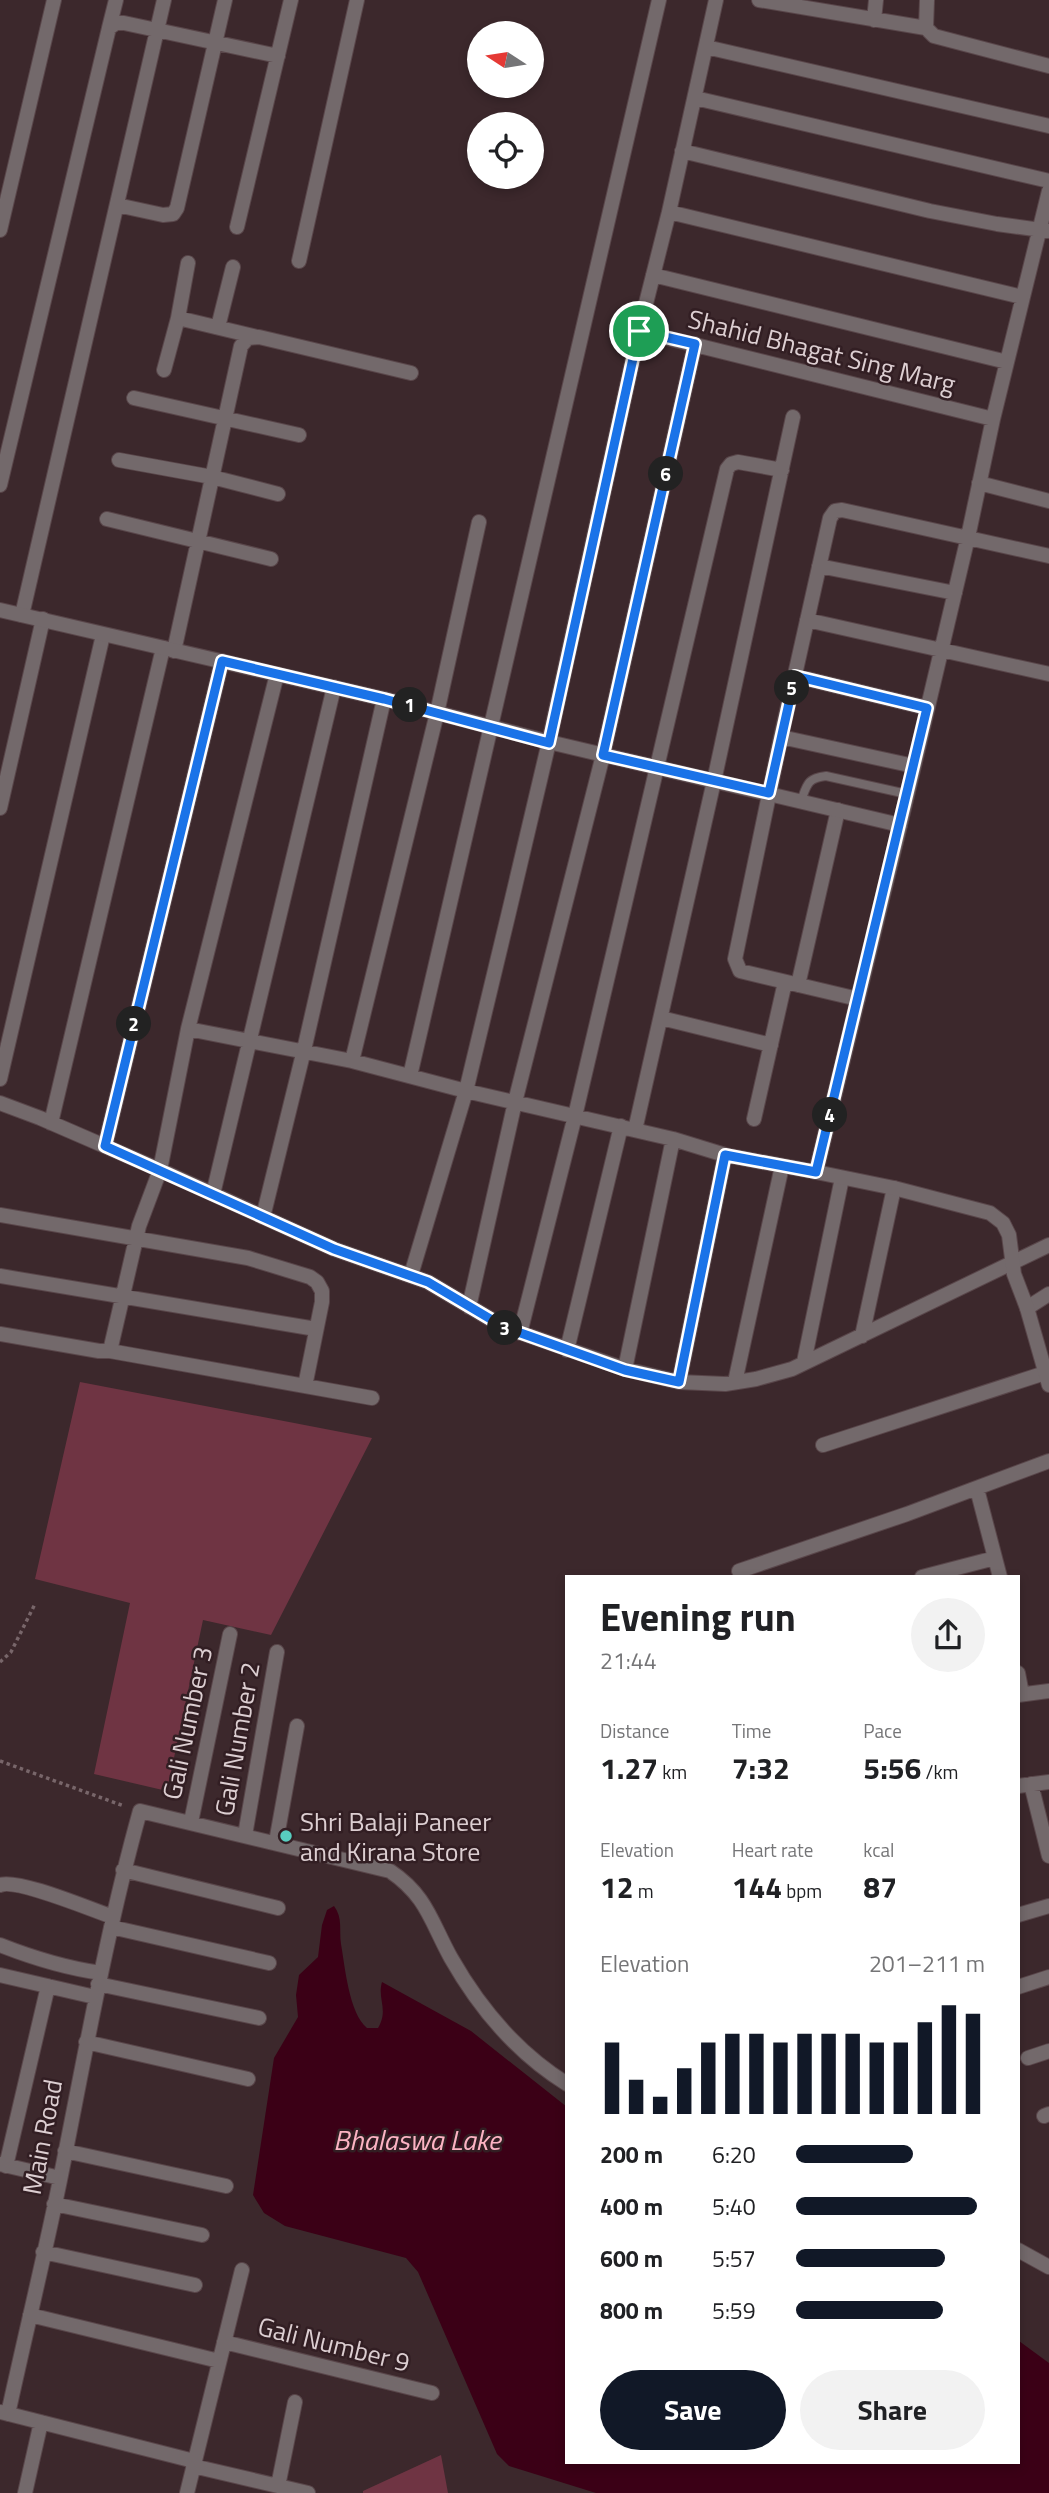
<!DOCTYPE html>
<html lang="en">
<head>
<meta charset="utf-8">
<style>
  :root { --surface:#fff; --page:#f2f2f2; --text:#202124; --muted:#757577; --accent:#111827 }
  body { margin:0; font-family:"Titillium Web",sans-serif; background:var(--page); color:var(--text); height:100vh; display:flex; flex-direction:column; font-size:26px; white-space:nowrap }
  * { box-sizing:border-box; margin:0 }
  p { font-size:23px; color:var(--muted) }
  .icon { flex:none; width:38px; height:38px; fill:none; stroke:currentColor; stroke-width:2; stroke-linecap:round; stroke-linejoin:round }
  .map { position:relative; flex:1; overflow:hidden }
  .side { position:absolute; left:565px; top:1575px; width:455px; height:889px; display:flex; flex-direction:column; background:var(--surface); border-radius:0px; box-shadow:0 4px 10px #0003 }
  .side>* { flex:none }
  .needle { width:46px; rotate:282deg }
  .tools { position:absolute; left:467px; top:21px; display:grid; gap:14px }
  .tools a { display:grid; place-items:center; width:77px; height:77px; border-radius:50%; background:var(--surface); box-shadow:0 4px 10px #0003; font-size:35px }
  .pin { position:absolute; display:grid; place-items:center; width:60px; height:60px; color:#fff; margin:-30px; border:4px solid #fff; border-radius:50%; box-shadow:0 2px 7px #0007 }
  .km { position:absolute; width:35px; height:35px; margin:-18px; border-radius:50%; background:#222; color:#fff; font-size:19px; line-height:35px; text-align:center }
  .round { display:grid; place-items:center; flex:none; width:74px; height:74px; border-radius:37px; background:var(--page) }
  .summary { display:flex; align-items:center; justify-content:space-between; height:119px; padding:0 35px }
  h1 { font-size:38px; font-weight:700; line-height:52px }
  .figures { display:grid; grid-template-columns:repeat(3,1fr); gap:10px; height:119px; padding:7px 35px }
  .figures div { display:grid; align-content:center }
  .figures b { font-size:30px; font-weight:700 }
  .figures small { font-size:19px; font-weight:400 }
  .figures p { font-size:19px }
  .chart { height:196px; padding:14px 35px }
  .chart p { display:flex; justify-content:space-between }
  .chart svg { width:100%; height:126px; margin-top:7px; stroke:var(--accent); stroke-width:6 }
  .primary-button { display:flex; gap:14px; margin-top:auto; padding:14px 35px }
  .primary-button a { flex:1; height:80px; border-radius:42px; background:var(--accent); color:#fff; font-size:28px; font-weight:700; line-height:80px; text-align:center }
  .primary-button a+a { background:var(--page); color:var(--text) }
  ul { padding:0 35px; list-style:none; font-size:23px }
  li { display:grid; grid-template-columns:112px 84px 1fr; align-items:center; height:52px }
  li i { height:18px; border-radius:9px; background:var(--accent) }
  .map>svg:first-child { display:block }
  .green { fill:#6f3443 }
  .water { fill:#3b0016 }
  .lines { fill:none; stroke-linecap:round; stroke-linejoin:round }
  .service-casing { stroke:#59464a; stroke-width:10 }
  .minor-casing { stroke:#59464a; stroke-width:16 }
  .tertiary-casing { stroke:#59464a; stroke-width:16 }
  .path { stroke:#78666a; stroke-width:3.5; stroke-dasharray:3.5 3.5; stroke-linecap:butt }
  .service { stroke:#73696b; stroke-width:8 }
  .minor { stroke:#73696b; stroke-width:14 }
  .tertiary { stroke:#73696b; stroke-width:14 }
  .route-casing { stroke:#fff; stroke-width:14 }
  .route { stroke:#1a73e8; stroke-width:9 }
  .poi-dot { fill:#58cec0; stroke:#321e23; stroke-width:2.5 }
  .labels { text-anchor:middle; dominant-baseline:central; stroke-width:5; stroke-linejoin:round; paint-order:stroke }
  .street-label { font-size:26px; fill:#dcced1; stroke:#321e23 }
  .poi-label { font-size:26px; fill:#dcced1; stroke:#321e23; text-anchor:start }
  .water-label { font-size:28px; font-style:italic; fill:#fcb3c3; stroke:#321e23 }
</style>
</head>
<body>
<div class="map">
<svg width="1049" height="2493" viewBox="0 0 1049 2493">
  <rect width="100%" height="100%" fill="#3c282c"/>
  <path class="green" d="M80,1382L372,1438L271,1635L203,1620L167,1791L94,1774L130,1603L35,1579Z
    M441,2455L448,2493H363V2491Z"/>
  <path class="water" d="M334,1906C343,1918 339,1930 341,1944C345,1967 349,2013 367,2028H378C389,2010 377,1999 382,1982L471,2031L567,2107V2462H1018L1019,2341L1049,2363V2493H596L509,2466L497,2454L418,2272L406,2258L285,2226L264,2213L253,2195L274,2058L298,2017L296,1995L299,1975L318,1957L322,1925L327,1910Z"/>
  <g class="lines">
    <g class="service-casing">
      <path id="service" d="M801,801C807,785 807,778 826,776L907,794"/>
    </g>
    <g class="minor-casing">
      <path id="minor" d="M759,0L926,28
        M927,0L926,28L934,36L1049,66
        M874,20L876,0
        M109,28L116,0
        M706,47L1049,126
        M695,98L1049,181
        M682,151L930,211L997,224L1049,231
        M117,205L163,215L173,214L177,208L225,0
        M669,212L1022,297
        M237,227L291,0
        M0,230L54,0
        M299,261L357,0
        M653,275L1007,362
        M178,318L188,263
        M218,327L233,267
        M639,331L993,419
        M164,370L178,318L257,337
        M134,398L299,435
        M119,460L212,477L278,494
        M979,483L1049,501
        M0,485L109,28L116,23H124L278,56
        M107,519L271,559
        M819,566L955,593
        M22,615L164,0
        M807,620L1049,674
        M174,651L241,346L248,338L259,337L411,373
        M795,676L927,708
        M781,737L914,766
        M0,808L43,619
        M900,825L968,537L993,419L1049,191
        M798,985L838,810
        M858,999L740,971L735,959L781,737L830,518L835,511L842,510L1049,556
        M661,1018L771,1045
        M188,1029L352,1061L466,1091L673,1139L725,1155L816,1172
        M352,1061L437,713L479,522
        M410,1076L659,0
        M0,1079L103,635
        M0,1103L40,1118L160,1170L334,1249L428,1282L504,1327L625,1369L679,1382L725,1384L756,1379L792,1369L1049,1245
        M754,1119L785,982
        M51,1123L163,648
        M635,1130L714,781L793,417
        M105,1146L222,661
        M213,1194L334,687
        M0,1215L248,1258L310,1277L317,1282L322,1291V1302L305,1386
        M263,1217L304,1050L384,699
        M411,1275L466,1091L508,916L549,742L639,331L669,212L716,0
        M0,1276L316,1329
        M469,1307L515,1102L603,755L695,344
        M1027,1308L1049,1294
        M520,1333L575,1116L727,469L731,464L738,462L782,470
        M0,1334L99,1351H110L139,1226L160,1170L188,1029L277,674
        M862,1336L894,1188
        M567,1350L621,1126
        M110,1351L372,1398
        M804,1362L842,1178
        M625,1369L673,1139
        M679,1382L725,1155
        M735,1382L782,1166
        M823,1445L1045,1373
        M977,1489L1000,1577
        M739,1571L907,1514L1049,1461
        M922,1577L995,1558
        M1018,1673L1022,1694
        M1018,1695L1049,1691
        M1031,1784L1049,1856
        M1018,1786L1049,1782
        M191,1822L230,1634
        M245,1835L277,1652
        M276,1842L297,1726
        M123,1870L278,1908
        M0,1885C17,1878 92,1910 113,1917
        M1018,1915L1049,1906
        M111,1927L269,1963
        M0,1945C33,1958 65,1968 101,1973
        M0,1975L95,1997
        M98,1984L259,2018
        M1018,1987L1049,1977
        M86,2042L248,2079
        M1028,2058L1049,2051
        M1044,2116L1049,2114
        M65,2151L226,2186
        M0,2164L60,2178
        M6,2166L48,1986
        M54,2204L202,2235
        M1018,2250L1049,2267
        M43,2252L195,2285
        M30,2315L219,2361
        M224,2342L432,2393
        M1,2412L194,2461
        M8,2414C25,2336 44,2258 60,2180C85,2056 106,1933 140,1811L390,1871C427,1896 431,1922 451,1958C480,2009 517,2053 567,2084
        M193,2466L308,2493
        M278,2486L295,2402
        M25,2493L41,2422
        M187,2493L242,2270"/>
    </g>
    <g class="tertiary-casing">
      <path id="tertiary" d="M0,610L384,699L549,742L900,825L816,1172L894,1188L990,1213L1003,1223L1009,1235L1014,1274L1027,1308L1049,1385"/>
    </g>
    <path class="path" d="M0,1662L11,1652L35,1604
      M0,1761L124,1806"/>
    <use href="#service" class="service"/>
    <use href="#minor" class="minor"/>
    <use href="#tertiary" class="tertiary"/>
  </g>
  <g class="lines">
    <g class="route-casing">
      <path id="route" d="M639,331L695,344L603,755L769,793L795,676L927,708L816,1172L725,1155L679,1382L625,1370L504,1327L428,1282L334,1249L105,1146L222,661L384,699L549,743Z"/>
    </g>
    <use href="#route" class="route"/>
  </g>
  <circle class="poi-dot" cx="286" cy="1836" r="7"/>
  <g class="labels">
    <g class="street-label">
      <text transform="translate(822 351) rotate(14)">Shahid Bhagat Sing Marg</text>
      <text transform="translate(187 1723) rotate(-78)">Gali Number 3</text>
      <text transform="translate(237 1739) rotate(-80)">Gali Number 2</text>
      <text transform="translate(42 2137) rotate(-79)">Main Road</text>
      <text transform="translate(334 2344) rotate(14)">Gali Number 9</text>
    </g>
    <g class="poi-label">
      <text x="300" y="1821">Shri Balaji Paneer<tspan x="300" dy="30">and Kirana Store</tspan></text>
    </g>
    <g class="water-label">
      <text x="417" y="2139">Bhalaswa Lake</text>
    </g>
  </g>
</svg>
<div class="tools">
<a><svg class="needle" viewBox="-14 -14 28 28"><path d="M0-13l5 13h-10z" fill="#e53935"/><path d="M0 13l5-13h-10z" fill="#757577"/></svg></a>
<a><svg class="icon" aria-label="locate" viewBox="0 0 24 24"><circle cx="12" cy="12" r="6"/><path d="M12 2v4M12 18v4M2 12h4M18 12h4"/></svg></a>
</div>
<div class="pin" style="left:639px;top:331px;background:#1e9e55"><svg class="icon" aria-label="arrive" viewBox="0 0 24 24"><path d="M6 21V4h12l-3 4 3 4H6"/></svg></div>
<b class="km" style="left:410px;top:705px">1</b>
<b class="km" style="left:134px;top:1024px">2</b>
<b class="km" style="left:505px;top:1328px">3</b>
<b class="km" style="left:830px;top:1115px">4</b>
<b class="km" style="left:792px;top:688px">5</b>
<b class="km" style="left:666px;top:474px">6</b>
<section class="side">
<div class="summary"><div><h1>Evening run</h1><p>21:44</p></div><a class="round"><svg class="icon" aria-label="share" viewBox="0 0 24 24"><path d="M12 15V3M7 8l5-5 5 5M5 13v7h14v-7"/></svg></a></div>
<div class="figures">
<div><p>Distance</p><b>1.27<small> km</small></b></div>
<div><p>Time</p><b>7:32</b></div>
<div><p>Pace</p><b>5:56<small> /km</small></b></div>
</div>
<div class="figures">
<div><p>Elevation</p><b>12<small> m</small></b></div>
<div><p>Heart rate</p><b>144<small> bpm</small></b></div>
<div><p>kcal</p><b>87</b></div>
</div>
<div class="chart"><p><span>Elevation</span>201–211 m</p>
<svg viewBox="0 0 160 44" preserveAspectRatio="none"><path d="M5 44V19M15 44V32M25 44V38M35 44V28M45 44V19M55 44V16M65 44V16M75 44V19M85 44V16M95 44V16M105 44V16M115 44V19M125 44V19M135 44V12M145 44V6M155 44V9"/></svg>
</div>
<ul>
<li><b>200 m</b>6:20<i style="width:62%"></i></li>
<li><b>400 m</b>5:40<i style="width:96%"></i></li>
<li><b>600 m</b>5:57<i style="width:79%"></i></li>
<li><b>800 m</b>5:59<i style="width:78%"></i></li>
</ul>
<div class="primary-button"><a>Save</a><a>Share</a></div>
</section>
</div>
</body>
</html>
